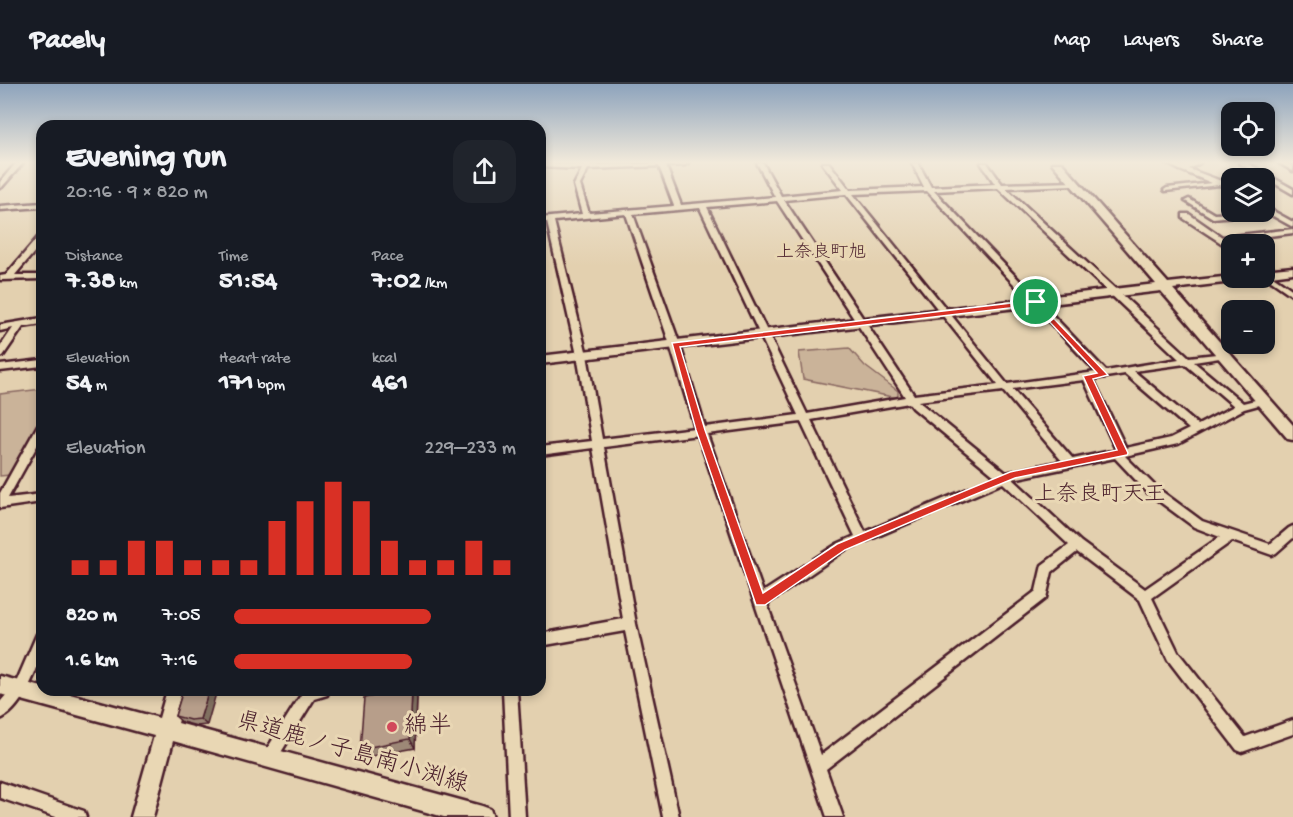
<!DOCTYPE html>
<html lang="en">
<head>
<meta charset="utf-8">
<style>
  :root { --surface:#171b24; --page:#20242c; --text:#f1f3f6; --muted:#9ea1a6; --line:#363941; --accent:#d93025 }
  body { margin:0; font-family:"Gochi Hand","Klee One",sans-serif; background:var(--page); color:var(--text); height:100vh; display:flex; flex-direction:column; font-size:22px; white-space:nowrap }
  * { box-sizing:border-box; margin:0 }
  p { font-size:20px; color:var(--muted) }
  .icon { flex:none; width:33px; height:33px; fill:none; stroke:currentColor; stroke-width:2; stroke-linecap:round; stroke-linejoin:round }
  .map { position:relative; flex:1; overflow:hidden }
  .sheet { position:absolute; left:36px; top:36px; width:510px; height:576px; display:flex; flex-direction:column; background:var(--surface); border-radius:18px; box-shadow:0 3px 9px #0003 }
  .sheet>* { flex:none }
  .tools { position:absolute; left:1221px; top:18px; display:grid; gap:12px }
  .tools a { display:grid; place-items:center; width:54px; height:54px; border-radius:12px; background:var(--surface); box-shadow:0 3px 9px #0003; font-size:30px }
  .pin { position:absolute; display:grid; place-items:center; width:51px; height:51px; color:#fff; margin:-26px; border:3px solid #fff; border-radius:50%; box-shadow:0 2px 6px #0007 }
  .round { display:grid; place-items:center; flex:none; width:63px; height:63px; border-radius:18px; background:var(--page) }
  .head { display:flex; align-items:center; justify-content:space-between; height:102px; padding:0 30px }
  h1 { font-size:33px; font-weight:800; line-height:45px }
  .figures { display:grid; grid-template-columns:repeat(3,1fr); gap:9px; height:102px; padding:6px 30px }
  .figures div { display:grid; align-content:center }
  .figures b { font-size:26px; font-weight:800 }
  .figures small { font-size:16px; font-weight:400 }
  .figures p { font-size:16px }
  .chart { height:168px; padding:12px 30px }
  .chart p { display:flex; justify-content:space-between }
  .chart svg { width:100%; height:108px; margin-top:6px; stroke:var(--accent); stroke-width:6 }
  ul { padding:0 30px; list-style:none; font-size:20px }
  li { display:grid; grid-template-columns:96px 72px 1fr; align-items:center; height:45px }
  li i { height:15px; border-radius:8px; background:var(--accent) }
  header { display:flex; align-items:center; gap:36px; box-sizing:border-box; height:84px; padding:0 30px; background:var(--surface); border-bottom:2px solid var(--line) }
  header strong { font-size:28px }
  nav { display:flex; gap:33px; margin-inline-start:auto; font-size:21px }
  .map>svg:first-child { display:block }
  .green { fill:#cab399; stroke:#8a6962; stroke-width:1.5 }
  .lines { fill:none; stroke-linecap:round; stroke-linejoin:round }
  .street-casing { stroke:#4a1f2b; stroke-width:5 }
  .secondary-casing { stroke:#4a1f2b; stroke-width:5 }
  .street { fill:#e9d7b4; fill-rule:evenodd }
  .secondary { fill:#e9d7b4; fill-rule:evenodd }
  .wall { fill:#9d8877; stroke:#4a1f2b; stroke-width:1.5 }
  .shaded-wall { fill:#806f61; stroke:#4a1f2b; stroke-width:1.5 }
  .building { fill:#b79e8a; stroke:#4a1f2b; stroke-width:1.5 }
  .route { fill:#d93025; stroke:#fff; stroke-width:1.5; fill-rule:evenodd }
  .poi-dot { fill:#d1495b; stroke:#e9d7b4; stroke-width:2 }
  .labels { text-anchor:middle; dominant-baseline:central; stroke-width:6; stroke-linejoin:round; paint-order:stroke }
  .far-quarter-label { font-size:18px; fill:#4a1f2b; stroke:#e9d7b4 }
  .quarter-label { font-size:22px; fill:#4a1f2b; stroke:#e9d7b4 }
  .near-poi-label { font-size:24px; fill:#4a1f2b; stroke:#e9d7b4; text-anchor:start }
  .near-street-label { font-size:24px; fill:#4a1f2b; stroke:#e9d7b4 }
</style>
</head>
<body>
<header>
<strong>Pacely</strong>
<nav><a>Map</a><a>Layers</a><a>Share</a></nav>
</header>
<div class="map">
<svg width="1293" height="733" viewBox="0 0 1293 733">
  <rect width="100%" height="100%" fill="#e3d0af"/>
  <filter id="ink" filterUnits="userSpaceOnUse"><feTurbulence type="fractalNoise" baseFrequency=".0167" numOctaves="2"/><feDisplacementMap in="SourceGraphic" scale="12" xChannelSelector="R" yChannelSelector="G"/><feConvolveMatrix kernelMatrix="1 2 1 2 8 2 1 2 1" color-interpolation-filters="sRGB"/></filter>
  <g filter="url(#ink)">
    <path class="green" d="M849,264L865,282L898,307V314L803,295L799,268Z
      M42,305V333L10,391L0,392V310Z"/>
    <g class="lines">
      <g class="street-casing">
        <path id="street" d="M16,79H23L2,103L0,104V98Z
          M540,79L584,81L585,79H591L590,81L688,79L685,81L666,82L681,121L775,113L757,79H763L781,112L843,106L822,79H829L850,106L924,103L912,79H918L931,103L995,100L981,79H987L1002,100L1075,98V100L1073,101L1006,104L1189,273L1226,269L1228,271L1226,273L1194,278L1243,319L1263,314L1268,317L1266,319L1244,325L1178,360L1125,372L1156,403L1202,437L1270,460L1289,444L1293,442V454L1276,469L1272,471L1232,457L1152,514L1178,568L1245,653L1293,636V650L1242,668L1237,666L1168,576L1140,516L1077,468L1052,488L1046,514L826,685L843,733H827L698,351L604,363L636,540L679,733H663L625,547L540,562V550L623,535L593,364L540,371V363L592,357L577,271L547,138H540V134L582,130L574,101L582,85L540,83ZM659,82L674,122L589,129L580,101L588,85ZM998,104L1179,275L1106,287L934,107ZM927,107L1096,288L1007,300L853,110ZM846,110L998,301L914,311L784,116ZM777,117L905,313L807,330L707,123ZM700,124L798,331L705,343L680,261L633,130ZM626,130L670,261L695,344L602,355L587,271L554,137ZM1185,280L1234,322L1198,341L1134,287ZM1125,290L1189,345L1171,354L1126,364L1093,295ZM1084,296L1116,366L1073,375L1012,305ZM1003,307L1062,377L1006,389L918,317ZM909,319L913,324L996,393L865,448L811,336ZM801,338L855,452L837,460L763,508L707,350ZM1115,374L1148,409L1194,443L1220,453L1145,505L1081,458L1013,395ZM1003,399L1069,461L1042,481L1036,507L821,671L767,520L845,466Z
          M1166,79H1175L1183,82L1191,79H1200L1189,85L1232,101V106L1219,101L1165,107L1164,106L1167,104L1212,99L1180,86Z
          M1239,79H1247L1293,105V110Z
          M1279,79H1287L1293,82V87Z
          M1189,115L1214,130L1259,128L1255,130L1213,134L1187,118L1185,117Z
          M42,119V123L0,126V122Z
          M1264,122L1293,138V143L1264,127Z
          M1183,130H1189L1222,153L1293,145V149L1227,157L1232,160V166L1183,134Z
          M39,152H42V159L15,191H42V195L0,196V192L6,191Z
          M1264,186L1293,206V212L1264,192Z
          M42,234V240L23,243L3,272L0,273V263L13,244L0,247V241Z
          M42,276V282L0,287V281Z
          M42,340V353L8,414L42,410V418L0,424V409L38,341Z
          M42,548C42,556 43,565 41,572C35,592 20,627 0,635V618L15,601L37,550Z
          M304,606H329L327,611L314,615L275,678L270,680L265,678L263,673L265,668Z
          M503,606H517L525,733H509Z
          M0,698L78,725L84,727L86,733H56L0,714Z"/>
      </g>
      <g class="secondary-casing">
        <path id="secondary" d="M1052,79H1062L1168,199L1232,192V194H1246L1241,197L1173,205L1293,341V356L1288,355L1161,207L540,280V272L1156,200Z
          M1293,183V189L1264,193V186Z
          M0,592L42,603V606H55L159,634L167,606H187L178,639L482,722L490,725L493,733H444L173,657L153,733H131L154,652L0,610Z"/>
      </g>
      <use href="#street" class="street"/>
      <use href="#secondary" class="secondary"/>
    </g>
    <path class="wall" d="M183,606L207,641L197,642L182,638L175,632Z
      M405,606H412L417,614L415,664L366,673L360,665Z"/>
    <path class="shaded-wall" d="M209,606H217L207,641L200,635Z
      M412,606L417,614L415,664L410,655Z"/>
    <path class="building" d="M183,606H209L200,635L190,636L175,632Z
      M405,606H412L410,655L360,665L364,614Z"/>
  </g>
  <linearGradient id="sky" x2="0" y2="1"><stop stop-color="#8da3bc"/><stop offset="0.43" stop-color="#f2eadb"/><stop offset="1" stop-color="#f2eadb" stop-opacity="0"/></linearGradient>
  <rect width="1293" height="182" fill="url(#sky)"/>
  <path class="route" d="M1036,216L1108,291L1093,295L1128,369L1127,371L1015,394L969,413L845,466L765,521H756L696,346L672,259ZM1034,221L1097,289L1083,292L1117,366L1010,388L837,460L763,509L705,346L680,263Z"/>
  <circle class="poi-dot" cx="392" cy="643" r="6"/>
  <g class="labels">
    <g class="far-quarter-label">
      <text x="821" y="169">上奈良町旭</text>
    </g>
    <g class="quarter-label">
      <text x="1100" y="412">上奈良町天王</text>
    </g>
    <g class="near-poi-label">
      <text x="404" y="643">綿半</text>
    </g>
    <g class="near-street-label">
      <text transform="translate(352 670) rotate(16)">県道鹿ノ子島南小渕線</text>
    </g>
  </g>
</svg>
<div class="tools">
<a><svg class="icon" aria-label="locate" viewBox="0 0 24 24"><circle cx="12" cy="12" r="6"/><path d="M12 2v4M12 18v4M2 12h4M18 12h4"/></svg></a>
<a><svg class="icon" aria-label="layers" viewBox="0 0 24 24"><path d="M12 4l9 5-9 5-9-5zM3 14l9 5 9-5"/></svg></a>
<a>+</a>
<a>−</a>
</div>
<div class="pin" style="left:1036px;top:218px;background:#1e9e55"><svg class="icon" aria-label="arrive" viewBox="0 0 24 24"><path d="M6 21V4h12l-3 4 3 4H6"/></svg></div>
<section class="sheet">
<div class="head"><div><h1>Evening run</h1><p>20:16 · 9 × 820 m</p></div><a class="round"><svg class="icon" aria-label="share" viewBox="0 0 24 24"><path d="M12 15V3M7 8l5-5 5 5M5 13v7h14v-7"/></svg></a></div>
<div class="figures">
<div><p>Distance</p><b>7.38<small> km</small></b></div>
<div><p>Time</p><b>51:54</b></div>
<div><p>Pace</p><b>7:02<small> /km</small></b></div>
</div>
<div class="figures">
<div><p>Elevation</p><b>54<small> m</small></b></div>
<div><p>Heart rate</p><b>171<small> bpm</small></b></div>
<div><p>kcal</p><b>461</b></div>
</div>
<div class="chart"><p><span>Elevation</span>229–233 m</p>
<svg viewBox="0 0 160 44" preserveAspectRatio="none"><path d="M5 44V38M15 44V38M25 44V30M35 44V30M45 44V38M55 44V38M65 44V38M75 44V22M85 44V14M95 44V6M105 44V14M115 44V30M125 44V38M135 44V38M145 44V30M155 44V38"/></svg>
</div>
<ul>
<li><b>820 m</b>7:05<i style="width:70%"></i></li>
<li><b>1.6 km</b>7:16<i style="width:63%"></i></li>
</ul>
</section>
</div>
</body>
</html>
